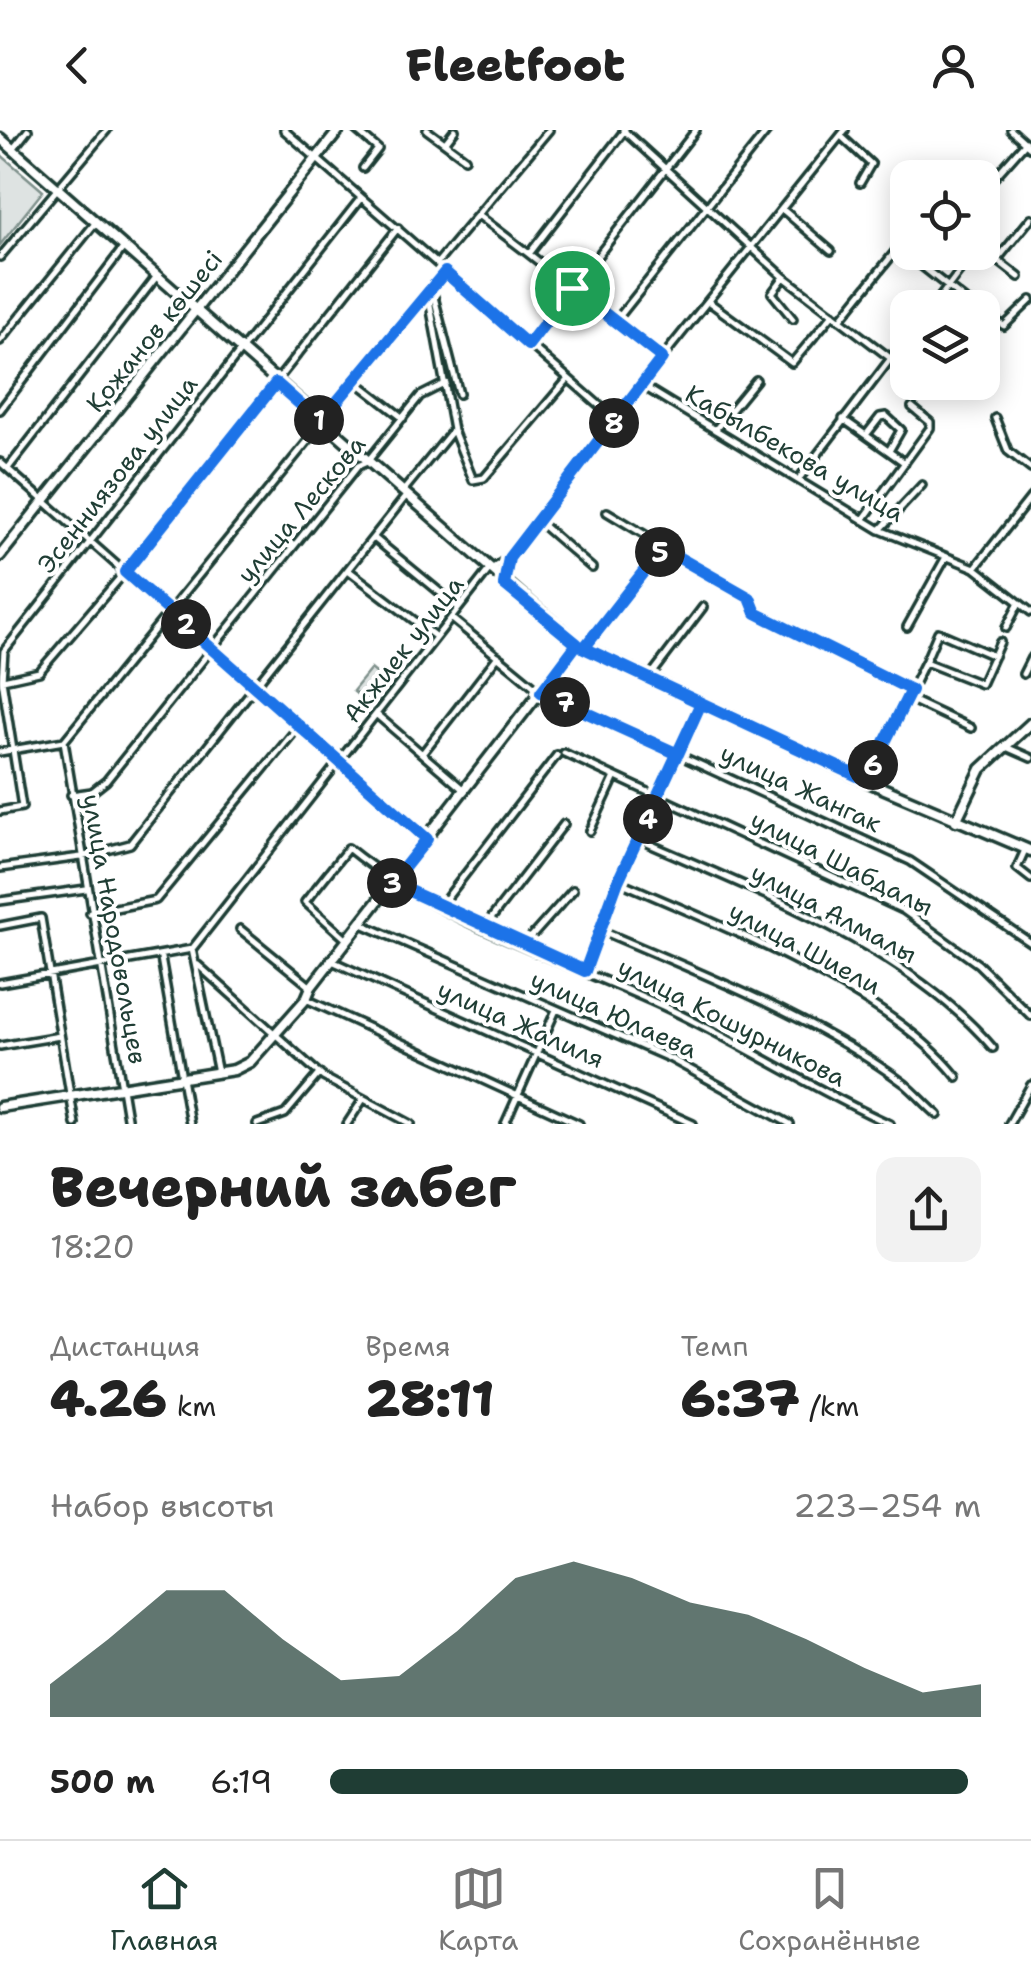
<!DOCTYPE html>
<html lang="ru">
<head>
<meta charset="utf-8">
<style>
  :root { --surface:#fff; --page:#f2f2f2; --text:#222; --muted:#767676; --line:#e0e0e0; --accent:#1f3d34 }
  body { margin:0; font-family:"Shantell Sans",sans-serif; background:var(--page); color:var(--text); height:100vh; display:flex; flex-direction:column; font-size:38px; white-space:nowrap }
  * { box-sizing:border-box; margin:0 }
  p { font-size:32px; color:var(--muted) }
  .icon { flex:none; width:55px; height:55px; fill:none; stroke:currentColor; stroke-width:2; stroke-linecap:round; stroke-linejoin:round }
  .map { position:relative; height:994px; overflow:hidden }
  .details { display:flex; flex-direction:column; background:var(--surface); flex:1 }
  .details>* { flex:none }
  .fabs { position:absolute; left:890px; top:30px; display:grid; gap:20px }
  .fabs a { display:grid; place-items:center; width:110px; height:110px; border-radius:20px; background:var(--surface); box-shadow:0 5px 25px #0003; font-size:50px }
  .pin { position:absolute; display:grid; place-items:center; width:85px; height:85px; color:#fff; margin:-42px; border:5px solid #fff; border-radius:50%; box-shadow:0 2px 10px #0007 }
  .km { position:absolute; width:50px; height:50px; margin:-25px; border-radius:50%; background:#222; color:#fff; font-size:28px; line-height:50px; text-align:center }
  .round { display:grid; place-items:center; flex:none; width:105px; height:105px; border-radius:20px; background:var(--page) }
  .overview { display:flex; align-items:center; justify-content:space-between; height:170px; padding:0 50px }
  h1 { font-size:55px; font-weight:800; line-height:75px }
  .metrics { display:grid; grid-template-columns:repeat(3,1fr); gap:15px; height:170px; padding:10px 50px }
  .metrics div { display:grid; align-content:center }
  .metrics b { font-size:50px; font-weight:800 }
  .metrics small { font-size:28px; font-weight:400 }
  .metrics p { font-size:28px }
  .chart { height:280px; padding:20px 50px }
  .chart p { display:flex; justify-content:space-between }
  .chart svg { width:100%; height:180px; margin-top:10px; fill:var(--accent); opacity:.7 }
  ul { padding:0 50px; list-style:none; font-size:32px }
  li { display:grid; grid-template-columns:160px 120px 1fr; align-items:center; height:75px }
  li i { height:25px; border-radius:12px; background:var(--accent) }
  header { display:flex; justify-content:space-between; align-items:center; height:130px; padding:0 50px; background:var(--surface); font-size:45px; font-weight:800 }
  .tab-bar { display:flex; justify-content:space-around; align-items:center; height:140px; border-top:2px solid var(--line); background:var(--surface); font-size:28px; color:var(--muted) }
  .tab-bar a { display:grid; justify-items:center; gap:5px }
  .tab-bar .on { color:var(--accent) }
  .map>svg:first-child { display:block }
  .green { fill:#dee3e2; stroke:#7e908b; stroke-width:2.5 }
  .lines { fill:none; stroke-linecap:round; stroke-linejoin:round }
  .street-casing { stroke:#1f3d34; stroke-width:12 }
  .secondary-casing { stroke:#1f3d34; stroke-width:15 }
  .street { stroke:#fff; stroke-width:5 }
  .secondary { stroke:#fff; stroke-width:8 }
  .route-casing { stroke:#fff; stroke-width:20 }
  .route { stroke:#1a73e8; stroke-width:12 }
  .labels { text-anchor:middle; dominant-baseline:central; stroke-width:8; stroke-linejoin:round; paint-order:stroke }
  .street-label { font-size:25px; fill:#1f3d34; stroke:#fff }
</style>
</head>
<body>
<header><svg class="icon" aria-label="back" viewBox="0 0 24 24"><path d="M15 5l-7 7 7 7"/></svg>Fleetfoot<svg class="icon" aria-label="person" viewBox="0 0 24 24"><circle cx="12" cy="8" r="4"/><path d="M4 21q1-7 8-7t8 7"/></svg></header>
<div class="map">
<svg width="1031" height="994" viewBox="0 0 1031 994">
  <rect width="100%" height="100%" fill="#fff"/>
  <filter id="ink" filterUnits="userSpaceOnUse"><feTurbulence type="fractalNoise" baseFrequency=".01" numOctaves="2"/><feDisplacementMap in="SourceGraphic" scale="20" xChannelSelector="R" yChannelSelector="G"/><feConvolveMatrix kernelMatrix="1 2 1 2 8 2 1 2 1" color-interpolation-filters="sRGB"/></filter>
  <g filter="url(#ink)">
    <path class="green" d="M0,24L43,61L0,115Z
      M371,539L382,548L364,570L353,561Z"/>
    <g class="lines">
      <g class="street-casing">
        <path id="street" d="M284,0L616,290
          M356,0L378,19L363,38
          M427,0L465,28
          M623,0L784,147L889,227
          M1011,0L1031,18
          M842,7L871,34L860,53
          M445,13L455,0
          M13,19L28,0
          M994,48L1026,12
          M782,79L831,121
          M478,85L529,124L625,0
          M899,118L975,178
          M529,124L662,228
          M0,127L107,0
          M438,132L549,0
          M784,147L772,163L793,189
          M1019,147L997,130L1031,88
          M432,159L459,264
          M428,164L453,300L473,350L484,348L568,249
          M709,172L792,233L833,184
          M932,178L974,122
          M982,182L1004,196L1031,170
          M840,190L898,118L908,99
          M615,192L768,0
          M0,211L96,92
          M528,215L696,0
          M354,250L403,288
          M643,256L880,400L975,438L1031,482
          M0,280L124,117
          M995,288L1008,321L1031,339
          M843,289L905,333
          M715,300L756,250
          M866,305L880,287L886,286L901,300L889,321
          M0,332L427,709
          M9,337L157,146
          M798,350L908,206
          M404,360L453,300
          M607,382L750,468L756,483L911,559
          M863,390L930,298V292L912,277
          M539,392L592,438
          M880,400L922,355
          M374,408L459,478
          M975,438L1031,367
          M348,440L436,507
          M451,488L541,562L910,731L1031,813
          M907,497L946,427
          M1006,498L1018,475
          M584,518L663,418
          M926,530L938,502L994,526
          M1023,544L1031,528
          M649,548L703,477
          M3,550L39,542L125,442L398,98
          M907,568L971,598
          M377,585L465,661
          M64,611L128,994
          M1006,617L1031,628
          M0,622L64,611L445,142
          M564,623L903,780L978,834L1031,886
          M422,624L498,526
          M866,651L925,532L981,554L1000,512
          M71,665L92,662L106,651L358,336L367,332L420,266L446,253
          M0,681L22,677L2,550L4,521L361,68
          M590,701L615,647
          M638,709C758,762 907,817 993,918
          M1025,720L1017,738L1031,749
          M0,738L81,727L130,714L406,366
          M618,751C719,795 889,861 957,947
          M0,771L86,759
          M440,777L557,625
          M90,783L156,770L299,596
          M362,794L671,929L790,994
          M0,796L41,788L75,994
          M240,799L311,857
          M483,799L564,694
          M600,800C702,844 815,887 905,954C917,964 928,977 938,985
          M346,809L305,772L348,718C441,794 560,828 667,878C743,914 814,960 890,994
          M524,815L573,760
          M192,819L218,943
          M161,828L190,994
          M332,831L693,994
          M198,835L323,947L411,994
          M585,841L618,751L701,573
          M0,853L192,819L488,441L509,428L531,402L662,228L845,0
          M306,869L579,994
          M0,916L60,906
          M257,994L285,984L318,945
          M347,994L362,971
          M505,994L556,880
          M1009,994L1031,955"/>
      </g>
      <g class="secondary-casing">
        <path id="secondary" d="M0,8L577,514L866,651L1031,721
          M0,426L339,0
          M956,691L981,639L1031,593
          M0,977L234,940L250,932L306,869L311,857L577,514"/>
      </g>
      <use href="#street" class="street"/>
      <use href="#secondary" class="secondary"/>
    </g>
  </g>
  <g class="lines" filter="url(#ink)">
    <g class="route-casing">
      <path id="route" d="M572,158L528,215L445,142L320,292L276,253L125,442L427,709L392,753L585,841L618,751L701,573L584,518L662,418L750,468L756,483L911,560L866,650L701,573L678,624L541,562L577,514L504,454L509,428L662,228L572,158"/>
    </g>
    <use href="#route" class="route"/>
  </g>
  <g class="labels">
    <g class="street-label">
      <text transform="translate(154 201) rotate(-51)">Қожанов көшесі</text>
      <text transform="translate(795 323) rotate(30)">Кабылбекова улица</text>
      <text transform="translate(117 344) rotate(-52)">Эсенниязова улица</text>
      <text transform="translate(301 379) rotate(-50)">улица Лескова</text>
      <text transform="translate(403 519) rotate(-52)">Акжиек улица</text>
      <text transform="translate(801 658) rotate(25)">улица Жангак</text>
      <text transform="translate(842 733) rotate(27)">улица Шабдалы</text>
      <text transform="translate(834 783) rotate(28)">улица Алмалы</text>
      <text transform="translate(115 799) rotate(80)">улица Народовольцев</text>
      <text transform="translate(805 818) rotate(28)">улица Шиели</text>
      <text transform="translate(614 884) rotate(24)">улица Юлаева</text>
      <text transform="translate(732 892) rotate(27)">улица Кошурникова</text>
      <text transform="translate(521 894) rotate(24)">улица Жалиля</text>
    </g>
  </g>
</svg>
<div class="fabs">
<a><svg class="icon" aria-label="locate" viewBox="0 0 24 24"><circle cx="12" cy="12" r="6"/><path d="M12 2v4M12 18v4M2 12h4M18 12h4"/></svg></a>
<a><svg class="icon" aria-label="layers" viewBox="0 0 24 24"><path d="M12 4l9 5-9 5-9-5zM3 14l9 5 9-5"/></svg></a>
</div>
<div class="pin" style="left:572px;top:158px;background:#1e9e55"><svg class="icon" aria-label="arrive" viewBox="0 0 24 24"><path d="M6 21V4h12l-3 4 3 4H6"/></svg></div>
<b class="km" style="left:319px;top:290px">1</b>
<b class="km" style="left:186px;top:494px">2</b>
<b class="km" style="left:392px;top:753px">3</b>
<b class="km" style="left:648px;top:689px">4</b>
<b class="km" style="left:660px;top:422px">5</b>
<b class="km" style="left:873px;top:635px">6</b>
<b class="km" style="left:565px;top:572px">7</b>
<b class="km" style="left:614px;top:293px">8</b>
</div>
<section class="details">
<div class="overview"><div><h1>Вечерний забег</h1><p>18:20</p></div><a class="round"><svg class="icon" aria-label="share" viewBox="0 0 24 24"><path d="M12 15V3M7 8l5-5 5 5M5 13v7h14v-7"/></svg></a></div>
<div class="metrics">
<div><p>Дистанция</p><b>4.26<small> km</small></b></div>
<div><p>Время</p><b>28:11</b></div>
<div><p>Темп</p><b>6:37<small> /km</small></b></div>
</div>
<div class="chart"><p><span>Набор высоты</span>223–254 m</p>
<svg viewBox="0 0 160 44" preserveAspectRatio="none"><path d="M0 44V36L10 25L20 13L30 13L40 25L50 35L60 34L70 23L80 10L90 6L100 10L110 16L120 19L130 25L140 32L150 38L160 36V44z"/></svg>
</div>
<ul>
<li><b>500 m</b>6:19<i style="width:98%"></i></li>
</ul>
</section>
<nav class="tab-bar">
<a class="on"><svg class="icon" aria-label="home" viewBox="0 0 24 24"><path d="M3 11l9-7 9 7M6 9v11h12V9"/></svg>Главная</a>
<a><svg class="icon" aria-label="map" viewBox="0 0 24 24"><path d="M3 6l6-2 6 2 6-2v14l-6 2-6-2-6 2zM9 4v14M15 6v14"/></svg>Карта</a>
<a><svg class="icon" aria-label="saved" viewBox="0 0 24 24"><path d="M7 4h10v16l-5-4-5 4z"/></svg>Сохранённые</a>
</nav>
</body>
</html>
